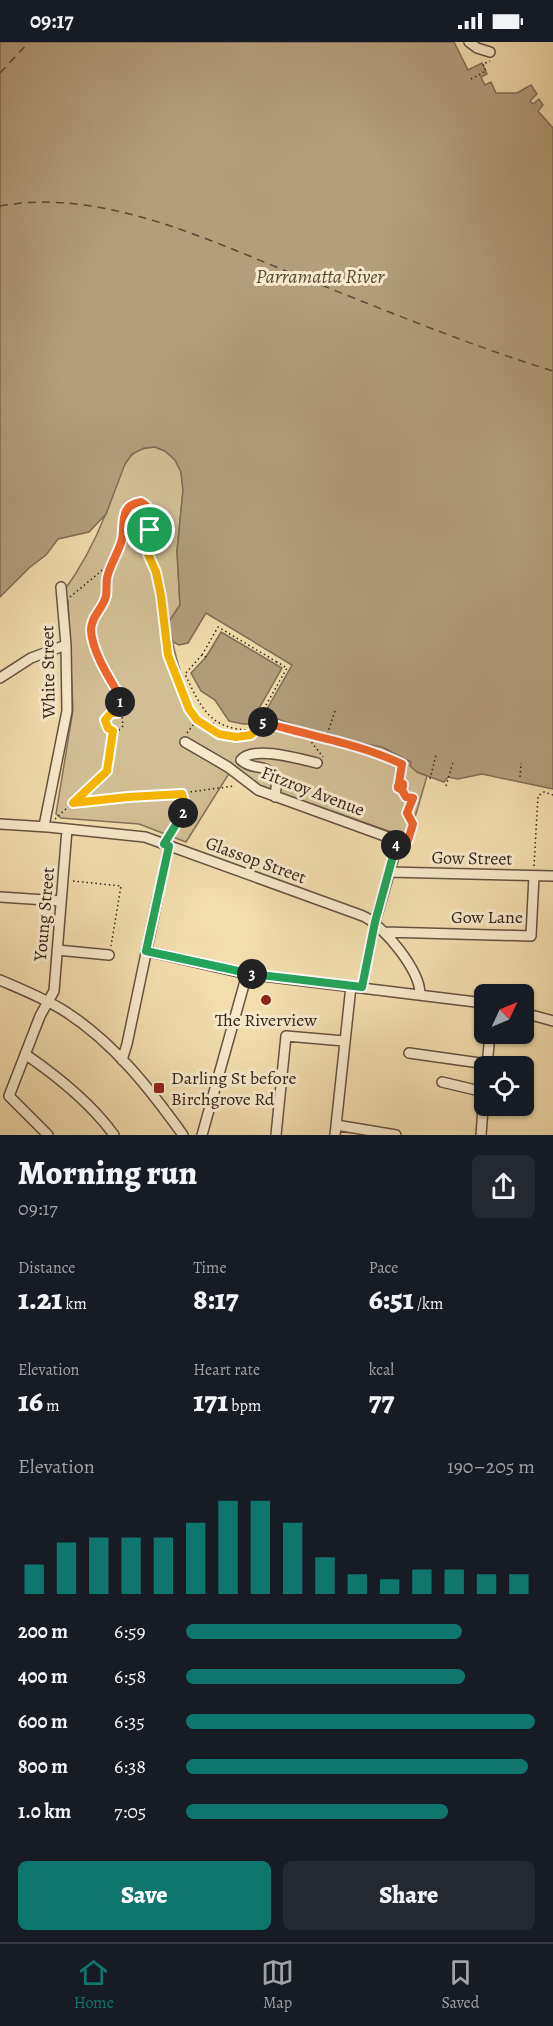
<!DOCTYPE html>
<html lang="en">
<head>
<meta charset="utf-8">
<style>
  :root { --surface:#171b24; --page:#242831; --text:#f1f3f6; --muted:#9ea1a6; --line:#363941; --accent:#0f766e }
  body { margin:0; font-family:Alegreya,serif; background:var(--page); color:var(--text); height:100vh; display:flex; flex-direction:column; font-size:22px; white-space:nowrap }
  * { box-sizing:border-box; margin:0 }
  p { font-size:20px; color:var(--muted) }
  .icon { flex:none; width:33px; height:33px; fill:none; stroke:currentColor; stroke-width:2; stroke-linecap:round; stroke-linejoin:round }
  .map { position:relative; height:1093px; overflow:hidden }
  .details { display:flex; flex-direction:column; background:var(--surface); flex:1 }
  .details>* { flex:none }
  .needle { width:39px; rotate:46deg }
  .controls { position:absolute; left:474px; top:942px; display:grid; gap:12px }
  .controls a { display:grid; place-items:center; width:60px; height:60px; border-radius:9px; background:var(--surface); box-shadow:0 2px 4px #0004; font-size:30px }
  .pin { position:absolute; display:grid; place-items:center; width:51px; height:51px; color:#fff; margin:-26px; border:3px solid #fff; border-radius:50%; box-shadow:0 2px 6px #0007 }
  .km { position:absolute; width:30px; height:30px; margin:-15px; border-radius:50%; background:#222; color:#fff; font-size:16px; line-height:30px; text-align:center }
  .round { display:grid; place-items:center; flex:none; width:63px; height:63px; border-radius:9px; background:var(--page) }
  .head { display:flex; align-items:center; justify-content:space-between; height:102px; padding:0 18px }
  h1 { font-size:33px; font-weight:800; line-height:45px }
  .figures { display:grid; grid-template-columns:repeat(3,1fr); gap:9px; height:102px; padding:6px 18px }
  .figures div { display:grid; align-content:center }
  .figures b { font-size:30px; font-weight:800 }
  .figures small { font-size:16px; font-weight:400 }
  .figures p { font-size:16px }
  .chart { height:168px; padding:12px 18px }
  .chart p { display:flex; justify-content:space-between }
  .chart svg { width:100%; height:108px; margin-top:6px; stroke:var(--accent); stroke-width:6 }
  .action { display:flex; gap:12px; margin-top:auto; padding:12px 18px }
  .action a { flex:1; height:69px; border-radius:9px; background:var(--accent); color:#fff; font-size:24px; font-weight:800; line-height:69px; text-align:center }
  .action a+a { background:var(--page); color:var(--text) }
  ul { padding:0 18px; list-style:none; font-size:20px }
  li { display:grid; grid-template-columns:96px 72px 1fr; align-items:center; height:45px }
  li i { height:15px; border-radius:8px; background:var(--accent) }
  .status { display:flex; justify-content:space-between; align-items:center; height:42px; padding:0 30px; background:var(--surface); direction:ltr }
  .status svg { height:16px; fill:currentColor }
  .dock { display:flex; justify-content:space-around; align-items:center; height:84px; border-top:2px solid var(--line); background:var(--surface); font-size:16px; color:var(--muted) }
  .dock a { display:grid; justify-items:center; gap:3px }
  .dock .on { color:var(--accent) }
  .map>svg:first-child { display:block }
  .green { fill:#d2be94; stroke:#847158; stroke-width:1.5 }
  .water { fill:#b29e7b; stroke:#806d55; stroke-width:1.5 }
  .lines { fill:none; stroke-linecap:round; stroke-linejoin:round }
  .ferry { stroke:#5b4938; stroke-width:1.5; stroke-dasharray:8 6; stroke-linecap:butt }
  .minor-casing { stroke:#655240; stroke-width:12 }
  .path { stroke:#36241b; stroke-width:1.5; stroke-dasharray:1.5 3; stroke-linecap:butt }
  .minor { stroke:#f7e9ca; stroke-width:9 }
  .split-1-casing { stroke:#fff; stroke-width:12 }
  .split-2-casing { stroke:#fff; stroke-width:12 }
  .split-3-casing { stroke:#fff; stroke-width:12 }
  .split-4-casing { stroke:#fff; stroke-width:12 }
  .split-5-casing { stroke:#fff; stroke-width:12 }
  .split-6-casing { stroke:#fff; stroke-width:12 }
  .split-1 { stroke:#f0652b; stroke-width:8 }
  .split-2 { stroke:#f5b400; stroke-width:8 }
  .split-3 { stroke:#22a559; stroke-width:8 }
  .split-4 { stroke:#22a559; stroke-width:8 }
  .split-5 { stroke:#f0652b; stroke-width:8 }
  .split-6 { stroke:#f5b400; stroke-width:8 }
  .poi-dot { fill:#8f2418; stroke:#f7e9ca; stroke-width:2 }
  .labels { text-anchor:middle; dominant-baseline:central; stroke-width:6; stroke-linejoin:round; paint-order:stroke }
  .street-label { font-size:18px; fill:#36241b; stroke:#f7e9ca }
  .poi-label { font-size:18px; fill:#36241b; stroke:#f7e9ca }
  .water-label { font-size:20px; font-style:italic; fill:#5b4938; stroke:#f7e9ca }
</style>
</head>
<body>
<div class="status"><b>09:17</b><svg viewBox="0 0 49 12"><path d="M0 12V9h3v3zM5 12V6h3v6zM10 12V3h3v9zM15 12V0h3v12zM26 1h20v11H26zM47 4h2v5h-2z"/></svg></div>
<div class="map">
<svg width="553" height="1093" viewBox="0 0 553 1093">
  <rect width="100%" height="100%" fill="#f2ddad"/>
  <filter id="stains"><feTurbulence type="fractalNoise" baseFrequency=".00333" numOctaves="4"/><feColorMatrix values="0 0 0 0 .2 0 0 0 0 .09 0 0 0 0 .02 0 0 0 .5 -.17"/></filter>
  <radialGradient id="worn" r=".72"><stop offset=".6" stop-color="#630" stop-opacity="0"/><stop offset="1" stop-color="#630" stop-opacity=".3"/></radialGradient>
  <path class="green" d="M155,405L165,409L175,418L181,430L183,449L177,509L180,563L168,581C174,607 186,663 204,682C216,695 236,692 252,691L264,672L327,695L382,705L412,720L417,730L427,734L409,796L273,749L261,744L233,725L186,800L139,782L61,776L56,772L73,668L68,559L63,550C81,526 95,499 106,471C114,453 117,430 130,415C136,407 146,406 155,405Z"/>
  <path class="water" d="M0,0H454L468,28L482,21L487,32L481,35L485,43L491,40L496,51H517L531,43L537,52L530,59L533,62L539,57L543,63L538,69L553,86V747L482,732L458,737L448,735L444,740L417,730L410,724L411,720L382,705L327,695L264,672L292,623L206,571L188,601L179,603L173,600L168,581L180,563L177,509L183,448L181,430L175,418L165,409L155,405L144,406L132,412L125,422L106,472L89,490L58,497L46,513L29,526L0,555Z
    M221,590L282,626L256,672L255,678L253,682H243L229,679L215,658L201,649L191,631L206,615Z"/>
  <g class="lines">
    <path class="ferry" d="M0,31L29,0
      M0,164C103,145 212,200 306,237C387,269 469,303 553,329"/>
    <g class="minor-casing">
      <path id="minor" d="M469,0L477,6L490,10
        M0,636L31,616L66,603
        M185,700L228,725L258,748L393,797L396,807L375,880
        M275,755L277,737C264,719 254,730 241,718C253,703 300,717 317,721
        M0,782L48,785L145,795L363,874C383,883 421,929 420,953
        M44,784L67,669L66,603L61,545
        M389,830L553,834
        M0,855L61,859
        M385,890L531,894L534,834
        M57,908L109,913
        M146,909L247,932L484,961
        M0,938C23,948 46,957 66,970C114,1001 150,1047 183,1093
        M524,971L553,979
        M409,1011L487,1022
        M25,1012C57,1034 91,1061 114,1093
        M122,1018L127,1002L158,854
        M487,1024L490,992
        M442,1040L484,1050
        M336,1083L396,1093
        M48,1093L9,1054L40,974L54,949L67,787
        M202,1093L247,932
        M276,1093L286,994L344,999
        M335,1093L351,944
        M481,1093L484,1053"/>
    </g>
    <path class="path" d="M471,37L486,29L483,22L490,19
      M70,555L100,530L114,516
      M202,613L185,632C201,666 210,688 252,688L287,626L277,620L276,622
      M206,615L202,613L218,585L277,620
      M202,679L212,684L214,680
      M112,689L106,684L105,678L108,673L116,671
      M187,691L197,678
      M306,693L323,715
      M326,696L336,666
      M400,734L407,736
      M520,735L521,721
      M430,737L436,713
      M446,744L453,720
      M74,760L182,751L234,744
      M55,777L107,729L113,689L119,688L123,684L122,674L117,671L121,656C110,637 92,610 91,588C91,574 103,567 106,554C107,548 106,542 107,536C110,522 119,510 122,497C124,488 122,478 126,469C129,463 134,461 141,460C163,473 145,487 147,505C148,514 153,522 156,531C158,538 159,546 161,554C164,573 163,594 168,613C175,643 191,685 224,693C233,696 242,694 251,693L262,679C309,693 358,701 402,722L399,741L403,742V744H398V746L403,749L406,755L413,756L407,771L413,782L408,798L402,799
      M169,794L186,767L182,753
      M534,824L538,754L544,750L553,753
      M73,839L121,844L111,904
      M160,844L166,813
      M364,936L373,890"/>
    <use href="#minor" class="minor"/>
  </g>
  <g class="lines">
    <g class="split-1-casing">
      <path id="split-1" d="M120,660L121,656C110,637 92,610 91,588C91,574 103,567 106,554C107,548 106,542 107,536C110,522 119,510 122,497C124,488 122,477 126,469C129,463 134,461 141,460C153,467 153,475 150,488"/>
    </g>
    <g class="split-2-casing">
      <path id="split-2" d="M120,660L117,671H111L105,678L108,686L113,689L107,729L73,761L128,755L182,752L186,766L183,771"/>
    </g>
    <g class="split-3-casing">
      <path id="split-3" d="M183,771L164,802L169,804L146,909L252,932"/>
    </g>
    <g class="split-4-casing">
      <path id="split-4" d="M252,932L362,945L375,880L396,803"/>
    </g>
    <g class="split-5-casing">
      <path id="split-5" d="M263,680C309,694 358,701 402,722L399,741L403,742V744H398V746L402,748L406,755L413,756L407,771L413,782L408,798L395,800L396,803"/>
    </g>
    <g class="split-6-casing">
      <path id="split-6" d="M150,488L147,501L148,512L156,530L161,554L168,613L189,667L197,678L219,692L236,695L251,693L263,680"/>
    </g>
    <use href="#split-1" class="split-1"/>
    <use href="#split-2" class="split-2"/>
    <use href="#split-3" class="split-3"/>
    <use href="#split-4" class="split-4"/>
    <use href="#split-5" class="split-5"/>
    <use href="#split-6" class="split-6"/>
  </g>
  <g class="poi-dot">
    <circle cx="266" cy="958" r="6"/>
    <rect x="153" y="1040" width="12" height="12" rx="3"/>
  </g>
  <g class="labels">
    <g class="street-label">
      <text transform="translate(48 630) rotate(-91)">White Street</text>
      <text transform="translate(313 749) rotate(21)">Fitzroy Avenue</text>
      <text transform="translate(472 816) rotate(1)">Gow Street</text>
      <text transform="translate(256 818) rotate(20)">Glassop Street</text>
      <text transform="translate(44 872) rotate(-85)">Young Street</text>
      <text x="487" y="875">Gow Lane</text>
    </g>
    <g class="poi-label">
      <text x="266" y="978">The Riverview</text>
      <text x="171" y="1036" text-anchor="start">Darling St before<tspan x="171" dy="21">Birchgrove Rd</tspan></text>
    </g>
    <g class="water-label">
      <text x="320" y="234">Parramatta River</text>
    </g>
  </g>
  <rect width="100%" height="100%" filter="url(#stains)"/>
  <rect width="100%" height="100%" fill="url(#worn)"/>
</svg>
<div class="controls">
<a><svg class="needle" viewBox="-14 -14 28 28"><path d="M0-13l5 13h-10z" fill="#e53935"/><path d="M0 13l5-13h-10z" fill="#9ea1a6"/></svg></a>
<a><svg class="icon" aria-label="locate" viewBox="0 0 24 24"><circle cx="12" cy="12" r="6"/><path d="M12 2v4M12 18v4M2 12h4M18 12h4"/></svg></a>
</div>
<div class="pin" style="left:150px;top:488px;background:#1e9e55"><svg class="icon" aria-label="arrive" viewBox="0 0 24 24"><path d="M6 21V4h12l-3 4 3 4H6"/></svg></div>
<b class="km" style="left:120px;top:660px">1</b>
<b class="km" style="left:183px;top:771px">2</b>
<b class="km" style="left:252px;top:932px">3</b>
<b class="km" style="left:396px;top:803px">4</b>
<b class="km" style="left:263px;top:680px">5</b>
</div>
<section class="details">
<div class="head"><div><h1>Morning run</h1><p>09:17</p></div><a class="round"><svg class="icon" aria-label="share" viewBox="0 0 24 24"><path d="M12 15V3M7 8l5-5 5 5M5 13v7h14v-7"/></svg></a></div>
<div class="figures">
<div><p>Distance</p><b>1.21<small> km</small></b></div>
<div><p>Time</p><b>8:17</b></div>
<div><p>Pace</p><b>6:51<small> /km</small></b></div>
</div>
<div class="figures">
<div><p>Elevation</p><b>16<small> m</small></b></div>
<div><p>Heart rate</p><b>171<small> bpm</small></b></div>
<div><p>kcal</p><b>77</b></div>
</div>
<div class="chart"><p><span>Elevation</span>190–205 m</p>
<svg viewBox="0 0 160 44" preserveAspectRatio="none"><path d="M5 44V32M15 44V23M25 44V21M35 44V21M45 44V21M55 44V15M65 44V6M75 44V6M85 44V15M95 44V29M105 44V36M115 44V38M125 44V34M135 44V34M145 44V36M155 44V36"/></svg>
</div>
<ul>
<li><b>200 m</b>6:59<i style="width:79%"></i></li>
<li><b>400 m</b>6:58<i style="width:80%"></i></li>
<li><b>600 m</b>6:35<i style="width:100%"></i></li>
<li><b>800 m</b>6:38<i style="width:98%"></i></li>
<li><b>1.0 km</b>7:05<i style="width:75%"></i></li>
</ul>
<div class="action"><a>Save</a><a>Share</a></div>
</section>
<nav class="dock">
<a class="on"><svg class="icon" aria-label="home" viewBox="0 0 24 24"><path d="M3 11l9-7 9 7M6 9v11h12V9"/></svg>Home</a>
<a><svg class="icon" aria-label="map" viewBox="0 0 24 24"><path d="M3 6l6-2 6 2 6-2v14l-6 2-6-2-6 2zM9 4v14M15 6v14"/></svg>Map</a>
<a><svg class="icon" aria-label="saved" viewBox="0 0 24 24"><path d="M7 4h10v16l-5-4-5 4z"/></svg>Saved</a>
</nav>
</body>
</html>
